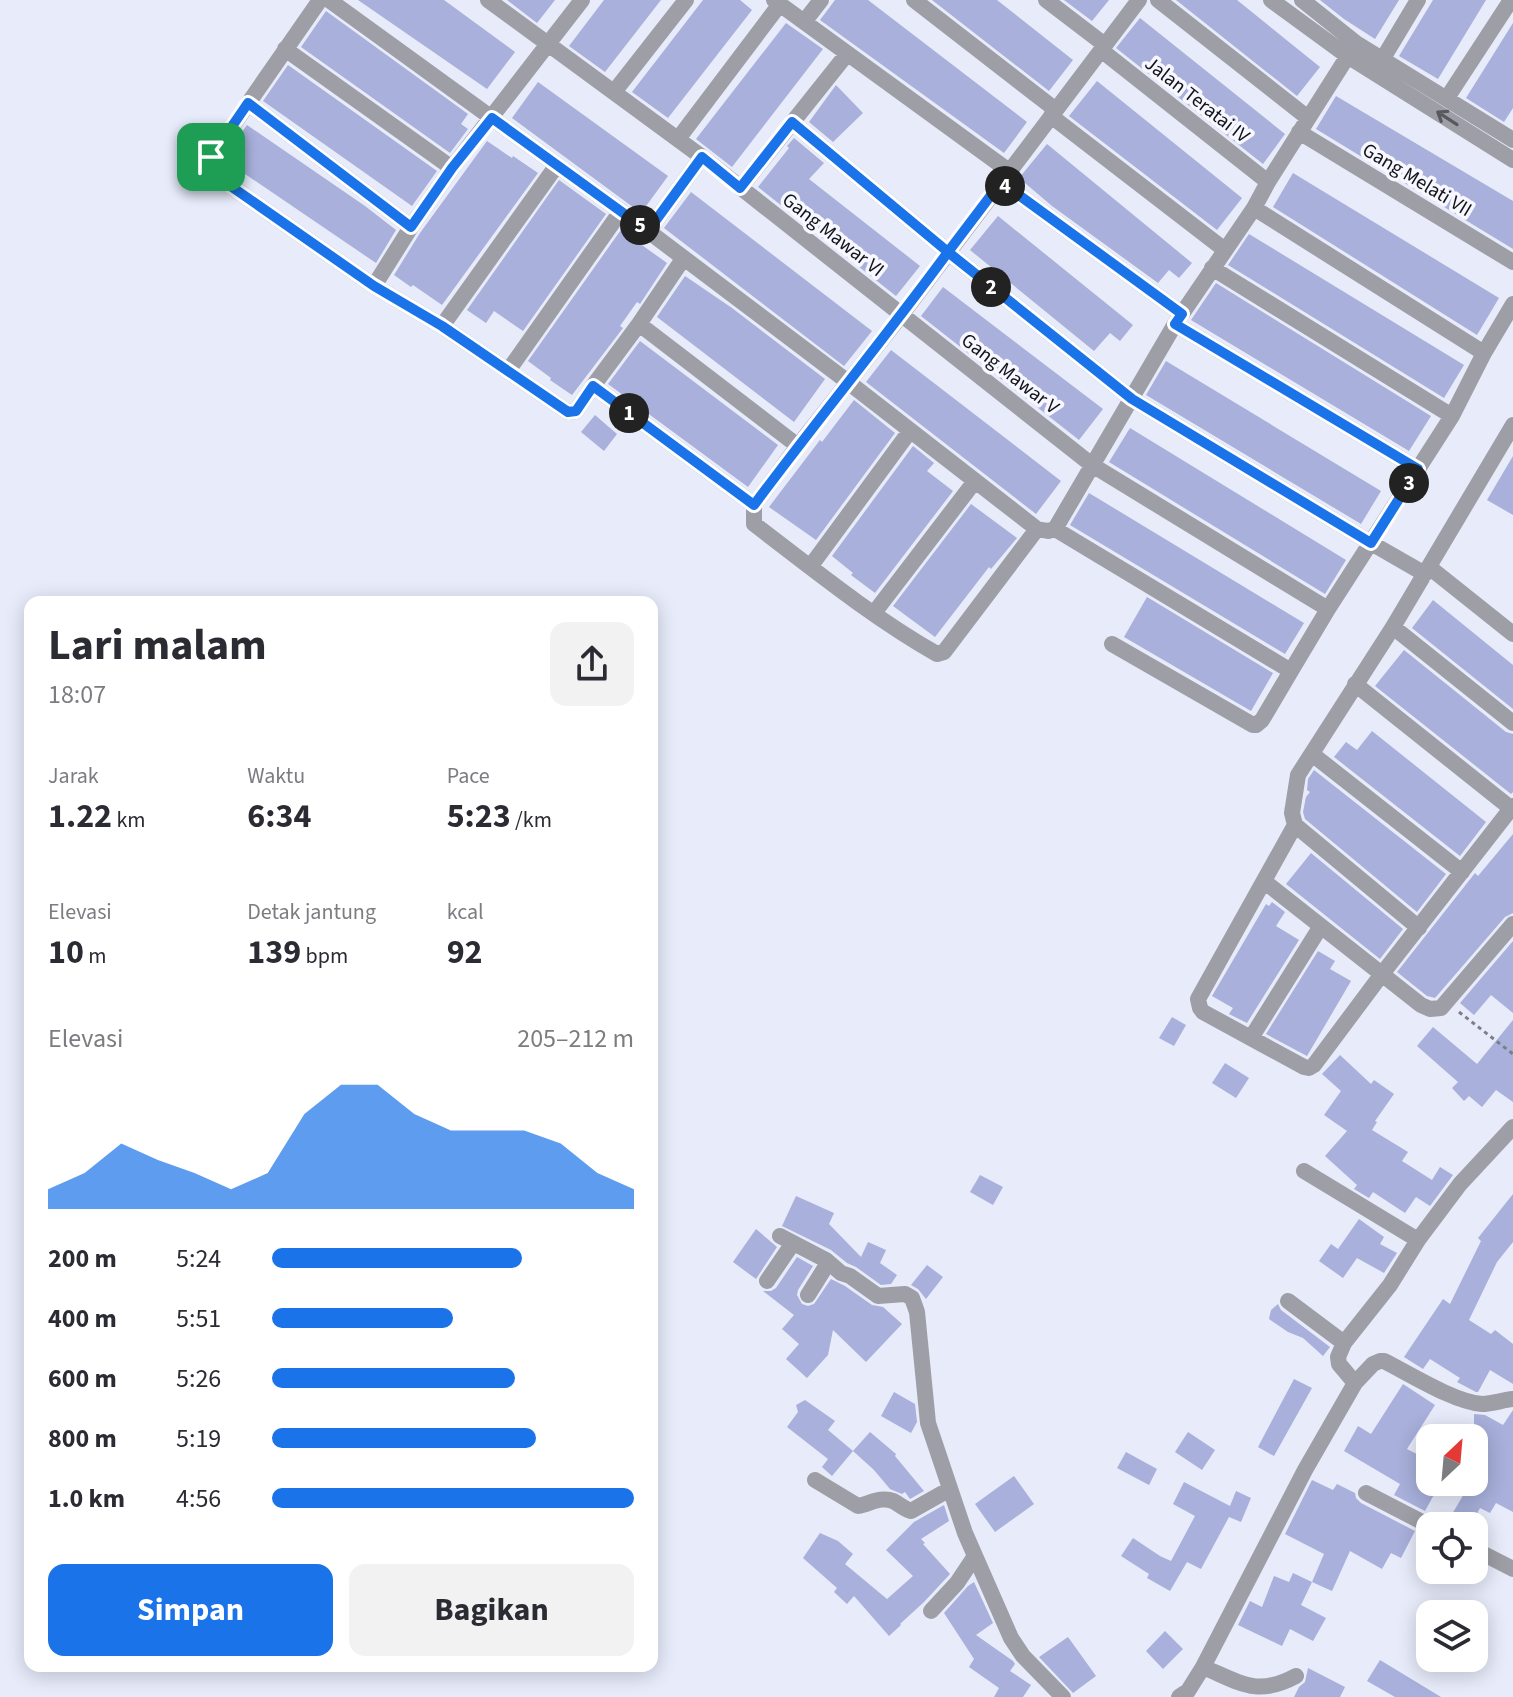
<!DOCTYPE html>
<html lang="id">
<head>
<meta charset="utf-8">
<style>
  :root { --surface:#fff; --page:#f2f2f3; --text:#2b2b33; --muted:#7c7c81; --accent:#1a73e8 }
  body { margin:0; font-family:"Source Sans 3",sans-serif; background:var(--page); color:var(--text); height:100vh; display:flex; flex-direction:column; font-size:30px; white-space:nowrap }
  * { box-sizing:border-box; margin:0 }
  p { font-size:26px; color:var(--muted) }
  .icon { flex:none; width:44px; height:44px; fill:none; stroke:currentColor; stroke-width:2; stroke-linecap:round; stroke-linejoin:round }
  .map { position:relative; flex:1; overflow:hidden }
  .side { position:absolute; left:24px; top:596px; width:634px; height:1076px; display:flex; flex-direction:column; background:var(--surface); border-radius:16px; box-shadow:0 4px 20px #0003 }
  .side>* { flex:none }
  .needle { width:52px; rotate:26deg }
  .controls { position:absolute; left:1416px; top:1424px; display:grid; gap:16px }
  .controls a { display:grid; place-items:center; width:72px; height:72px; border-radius:16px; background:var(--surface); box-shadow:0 4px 20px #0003; font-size:40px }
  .pin { position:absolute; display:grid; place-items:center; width:68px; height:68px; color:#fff; margin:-34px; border-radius:16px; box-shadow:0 4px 12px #0006 }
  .km { position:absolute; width:40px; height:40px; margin:-20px; border-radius:50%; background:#222; color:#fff; font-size:22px; line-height:40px; text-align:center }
  .round { display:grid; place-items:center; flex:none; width:84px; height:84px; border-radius:16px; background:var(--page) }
  .head { display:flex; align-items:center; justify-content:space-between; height:136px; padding:0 24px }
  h1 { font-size:44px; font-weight:700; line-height:60px }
  .stats { display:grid; grid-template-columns:repeat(3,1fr); gap:12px; height:136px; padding:8px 24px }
  .stats div { display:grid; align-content:center }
  .stats b { font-size:34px; font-weight:700 }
  .stats small { font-size:22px; font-weight:400 }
  .stats p { font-size:22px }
  .chart { height:224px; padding:16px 24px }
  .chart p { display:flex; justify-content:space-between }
  .chart svg { width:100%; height:144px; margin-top:8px; fill:var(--accent); opacity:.7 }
  .action { display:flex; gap:16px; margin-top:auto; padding:16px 24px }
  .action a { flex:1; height:92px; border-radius:16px; background:var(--accent); color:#fff; font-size:32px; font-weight:700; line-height:92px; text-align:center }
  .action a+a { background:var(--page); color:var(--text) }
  ul { padding:0 24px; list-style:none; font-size:26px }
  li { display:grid; grid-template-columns:128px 96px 1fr; align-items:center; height:60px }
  li i { height:20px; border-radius:10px; background:var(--accent) }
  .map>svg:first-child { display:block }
  .building { fill:#a8b0db }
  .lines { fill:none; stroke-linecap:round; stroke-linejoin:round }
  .path { stroke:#7c7f89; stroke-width:3; stroke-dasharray:4 4; stroke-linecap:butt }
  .minor { stroke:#9e9fa6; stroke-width:16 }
  .oneway { stroke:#58595f }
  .route-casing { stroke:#fff; stroke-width:16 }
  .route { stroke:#1a73e8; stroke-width:10 }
  .labels { text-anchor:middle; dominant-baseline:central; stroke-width:7; stroke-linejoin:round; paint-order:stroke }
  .street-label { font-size:20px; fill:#111318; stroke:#f7f8ff }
</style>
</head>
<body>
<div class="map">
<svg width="1513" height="1697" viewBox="0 0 1513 1697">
  <rect width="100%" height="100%" fill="#e7ebfa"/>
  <path class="building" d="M358,0H444L515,52L487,89Z
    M507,0H555L537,23Z
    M604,0H661L605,72L569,46Z
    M703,0H740L752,10L668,118L632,92Z
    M835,0H868L1027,122L1004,153L820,20Z
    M932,0H997L1073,60L1049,91Z
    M1064,0H1109L1092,21Z
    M1176,0H1237L1320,67L1297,96Z
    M1320,0H1399L1375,39L1344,19Z
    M1433,0H1486L1438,79L1399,56Z
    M326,11L468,114L461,124L468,129L450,153L301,47Z
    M1140,18L1285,134L1263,164L1116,48Z
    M786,23L823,49L732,167L696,139Z
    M1513,23V108L1504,122L1466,98Z
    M288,65L437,171L412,206L263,101Z
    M1097,81L1242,198L1217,230L1069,116Z
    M538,82L668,176L641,213L512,118Z
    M836,85L863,113L833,142L809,122Z
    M1336,96L1513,201V249L1316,129Z
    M247,125L365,206L396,230L376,263L223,159Z
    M794,138L824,163L809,179L920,266L896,296L758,187L789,148L787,146Z
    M487,141L512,158L513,156L538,173L442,305L413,285L411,287L394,275L420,233Z
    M1047,144L1192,263L1179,278L1169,270L1158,283L1052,206L1019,178Z
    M1293,173L1499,298L1477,335L1273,207Z
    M559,180L606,214L523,331L494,311L486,323L467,310Z
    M691,192L872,331L844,366L664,228Z
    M998,216L1133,325L1120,341L1110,333L1094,351L970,250Z
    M623,227L628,230L627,232L640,241L639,243L667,263L640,304L637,302L620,326L623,328L572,395L550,380L551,378L528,361Z
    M1249,234L1464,365L1444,398L1228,265Z
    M685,276L732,308L825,379L794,422L657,317Z
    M1216,283L1431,416L1409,451L1191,320Z
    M943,287L1103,409L1079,440L921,316Z
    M640,341L778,445L748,487L608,384Z
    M891,350L1061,481L1036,514L866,382Z
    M1166,361L1381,491L1361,524L1146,395Z
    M854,400L895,433L816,540L769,507L820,440L822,442Z
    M595,415L617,434L604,451L581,432Z
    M1130,428L1346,560L1325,594L1109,462Z
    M913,446L934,463L927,471L953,491L875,593L851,575L853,573L832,556Z
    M1513,456V515L1487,500Z
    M1089,493L1304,623L1285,654L1070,525Z
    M971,504L1017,538L991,569L989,567L935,637L893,606Z
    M1147,597L1273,673L1251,711L1124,637Z
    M1433,600L1513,665V709L1412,628Z
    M1404,650L1506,732L1513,734V792L1511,794L1375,686Z
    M1372,731L1486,822L1460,856L1334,757L1346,742L1357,750Z
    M1314,770L1446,874L1417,912L1305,819L1303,812L1306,797L1310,792L1307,790L1308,779Z
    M1513,834V913L1505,917L1435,998L1427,996L1397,972L1475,873L1478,876Z
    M1311,853L1403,929L1380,959L1286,884Z
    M1272,902L1285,912L1276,926L1299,940L1247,1023L1229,1014L1233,1008L1212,996L1266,904L1269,906Z
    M1513,941V1013L1491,995L1474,1015L1460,1003Z
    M1318,951L1335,961L1330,969L1351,981L1307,1056L1266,1034Z
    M1172,1017L1186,1025L1174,1046L1159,1038Z
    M1513,1020V1102L1496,1090L1482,1107L1469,1096L1464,1101L1452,1088L1458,1082L1417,1046L1433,1027L1477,1064Z
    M1340,1055L1371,1084L1374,1080L1394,1094L1375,1121L1377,1122L1372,1130L1408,1152L1402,1161L1432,1180L1440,1167L1453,1175L1430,1206L1416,1197L1405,1213L1373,1192L1369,1198L1354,1189L1357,1185L1325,1156L1347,1131L1324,1115L1341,1091L1322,1074Z
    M1225,1063L1249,1078L1236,1098L1212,1083Z
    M980,1175L1003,1187L993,1205L970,1192Z
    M1513,1194V1242L1497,1262L1469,1320L1491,1334L1495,1330L1513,1344V1384L1490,1370L1478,1392H1476L1457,1382L1460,1378L1430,1359L1423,1369L1404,1357L1443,1299L1450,1304L1481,1241L1478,1238Z
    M796,1196L834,1213L829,1224L861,1257L868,1242L886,1250L880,1263L897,1275L891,1284L881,1285L856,1267L847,1263L831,1250L782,1226Z
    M1359,1219L1384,1237L1380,1244L1397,1253L1384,1273L1357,1258L1343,1278L1319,1261L1331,1244L1338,1249Z
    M756,1229L777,1247L756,1279L733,1262Z
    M797,1257L813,1266L798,1290L797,1295L802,1304L808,1306L814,1304L831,1279L845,1286L872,1305L883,1307L902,1324L866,1362L833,1330L828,1355L807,1378L786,1359L799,1344L782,1329L794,1315L763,1291H771L776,1288Z
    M927,1265L943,1277L926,1299L918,1289L911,1285Z
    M1278,1304L1281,1310L1330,1347L1323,1356L1303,1338L1288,1332L1269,1319L1271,1310Z
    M1294,1379L1312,1388L1274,1456L1258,1447Z
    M1403,1384L1435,1405L1407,1449L1430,1461V1482H1441L1425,1511L1394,1495L1400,1484L1344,1451L1358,1426L1371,1434Z
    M894,1392L915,1404L917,1422L911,1433L881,1416Z
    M805,1400L835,1421L828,1430L853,1451L870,1432L896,1454L895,1456L924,1491L910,1499L905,1492L902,1494L890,1489L874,1470L853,1451L832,1476L822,1467L828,1459L787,1427L798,1412L796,1405Z
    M1513,1410V1512L1496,1503L1490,1513L1480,1508L1470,1526H1445L1471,1482H1474V1467L1488,1443L1474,1435V1414L1485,1415L1503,1425Z
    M1188,1432L1215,1450L1202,1470L1175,1452Z
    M1126,1452L1157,1469L1149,1485L1117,1468Z
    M1014,1476L1034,1504L995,1532L975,1504Z
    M1312,1480L1333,1490L1337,1484L1355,1493L1356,1498L1361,1503L1415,1531L1401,1558L1391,1553L1382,1569L1350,1551L1332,1591L1312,1582L1324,1554L1285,1534Z
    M1184,1482L1230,1506L1236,1491L1251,1498L1241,1522L1229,1517L1201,1569L1187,1562L1170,1591L1147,1578L1149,1574L1121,1556L1133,1538L1160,1556L1171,1561L1195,1516L1173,1504Z
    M944,1505L949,1521L921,1539L925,1543L923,1544L950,1574L924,1602L900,1624L901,1625L889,1636L854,1596L847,1604L834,1592L837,1588L803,1558L820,1533L838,1541L853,1554L845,1564L887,1599L913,1576L886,1550L914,1522Z
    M1293,1573L1312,1582L1301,1605L1326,1618L1313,1641L1290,1629L1282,1646L1238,1625L1250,1601L1262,1607L1274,1576L1289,1582Z
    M974,1582L993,1623L976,1635L1013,1661L1015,1664L1010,1671L1031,1685L1023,1697H994L999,1688L969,1667L974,1659L944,1613L968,1586Z
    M1165,1631L1183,1649L1163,1669L1146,1651Z
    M1068,1637L1096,1676L1073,1693L1039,1657Z
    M1380,1660L1441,1697H1395L1367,1681Z
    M1308,1668L1345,1687L1340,1697H1294L1299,1687L1305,1682Z"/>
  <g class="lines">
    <path class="path" d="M1459,1012L1513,1054"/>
    <path class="minor" d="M320,0L211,157L208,167L209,171L374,286L442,326L508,371L621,211
      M329,0L648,231L848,382L1037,529L1048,531L1055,529L1175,324L1254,208L1268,182L1356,43
      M488,0L702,157L648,231
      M774,0L1009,171
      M914,0L1056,110
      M1046,0L1105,45
      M1158,0L1308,118
      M1271,0L1349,57L1513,160
      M1302,0L1356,43L1513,140
      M804,22L821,0
      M285,49L452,168
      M1101,50L1268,182
      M1382,60L1418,0
      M614,92L686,0
      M1447,98L1511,0
      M248,103L411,227
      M1051,116L1225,250
      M792,122L948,252L1132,399L1371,543L1425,574
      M1299,132L1513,262
      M678,139L780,4
      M702,157L1092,465L1328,609
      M1001,182L1182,314
      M740,188L847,54
      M1254,208L1484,353
      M683,259L639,324L593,386L754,505
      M1212,268L1452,416
      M374,286L411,227L452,168L582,0
      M639,324L798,446
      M1175,324L1418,469
      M442,326L557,165
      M508,371L568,412L576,411L593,386
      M1037,529L944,652L937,654C872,617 813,569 754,524V505L798,446L902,314L1139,0
      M1055,529L1291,671L1328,609L1452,416L1484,353L1513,304
      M810,567L910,431
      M1429,567L1513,634
      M874,613L975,481
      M1393,627L1513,723
      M1112,644L1253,725H1256L1262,720L1291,671
      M1355,684L1513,810
      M1312,754L1462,872
      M1295,825L1198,999L1200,1008L1203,1012L1304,1067L1309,1068L1314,1065L1382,974L1513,806
      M1265,882L1421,1005L1430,1009L1441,1008L1513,924
      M1419,928L1295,825L1292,813L1298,775L1393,627L1513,425
      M1251,1038L1321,926
      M1304,1171L1418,1240
      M780,1236L826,1260L841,1273L850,1276L878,1296L905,1294L912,1298L917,1312L928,1423L965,1533L1011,1638L1023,1656L1063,1697
      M767,1281L793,1243
      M808,1295L828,1263
      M1288,1301L1344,1343
      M1355,1383L1339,1364L1338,1357L1344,1343L1390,1285L1418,1240L1460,1184L1513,1127
      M815,1480L858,1506C869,1504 881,1496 893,1501C899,1504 904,1509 911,1511L950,1489
      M1366,1493L1430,1526
      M1474,1549L1513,1569
      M931,1611L957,1583L975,1556
      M1296,1676C1257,1697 1241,1683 1203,1667L1305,1470L1355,1383L1373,1364L1380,1361H1384C1410,1374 1454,1402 1482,1404C1492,1404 1503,1400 1513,1399
      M1179,1697L1188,1691L1203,1667"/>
  </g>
  <defs><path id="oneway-shaft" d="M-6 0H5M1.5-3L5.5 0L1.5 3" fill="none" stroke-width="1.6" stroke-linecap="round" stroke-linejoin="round" transform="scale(2)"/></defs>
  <use class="oneway" href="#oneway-shaft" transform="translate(1447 118) rotate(-147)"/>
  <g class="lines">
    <g class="route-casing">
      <path id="route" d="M211,157L208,167L209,171L374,286L442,326L568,412L576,411L593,386L754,505C817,420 885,338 948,252L1132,399L1371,543L1418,469L1175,324L1182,314L1001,182L948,252L792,122L740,188L702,157L648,231L492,118L452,168L411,227L248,103L211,157"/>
    </g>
    <use href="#route" class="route"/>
  </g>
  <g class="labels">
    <g class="street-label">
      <text transform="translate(1197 100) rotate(38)">Jalan Teratai IV</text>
      <text transform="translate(1417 180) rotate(31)">Gang Melati VII</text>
      <text transform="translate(833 235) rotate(38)">Gang Mawar VI</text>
      <text transform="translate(1010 374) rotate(38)">Gang Mawar V</text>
    </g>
  </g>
</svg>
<div class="controls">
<a><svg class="needle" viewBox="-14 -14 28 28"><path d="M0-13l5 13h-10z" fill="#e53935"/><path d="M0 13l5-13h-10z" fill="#7c7c81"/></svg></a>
<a><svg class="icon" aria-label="locate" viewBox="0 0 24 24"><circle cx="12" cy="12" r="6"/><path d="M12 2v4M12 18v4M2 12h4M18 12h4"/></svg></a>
<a><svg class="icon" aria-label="layers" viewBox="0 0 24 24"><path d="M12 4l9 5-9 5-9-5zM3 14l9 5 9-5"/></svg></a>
</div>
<div class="pin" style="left:211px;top:157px;background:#1e9e55"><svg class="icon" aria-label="arrive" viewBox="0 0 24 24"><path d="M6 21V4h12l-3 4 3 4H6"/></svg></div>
<b class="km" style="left:629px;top:413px">1</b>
<b class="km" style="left:991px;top:287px">2</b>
<b class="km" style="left:1409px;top:483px">3</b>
<b class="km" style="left:1005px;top:186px">4</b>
<b class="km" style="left:640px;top:225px">5</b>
<section class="side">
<div class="head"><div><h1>Lari malam</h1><p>18:07</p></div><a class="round"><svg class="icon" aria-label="share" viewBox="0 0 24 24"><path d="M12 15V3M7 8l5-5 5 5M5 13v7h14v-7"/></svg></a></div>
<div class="stats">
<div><p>Jarak</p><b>1.22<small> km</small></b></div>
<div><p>Waktu</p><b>6:34</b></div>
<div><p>Pace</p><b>5:23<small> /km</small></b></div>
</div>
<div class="stats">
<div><p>Elevasi</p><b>10<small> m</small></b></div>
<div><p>Detak jantung</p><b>139<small> bpm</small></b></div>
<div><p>kcal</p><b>92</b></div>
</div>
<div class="chart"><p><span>Elevasi</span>205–212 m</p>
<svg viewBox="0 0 160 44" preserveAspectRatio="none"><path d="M0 44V38L10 33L20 24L30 29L40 33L50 38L60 33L70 15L80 6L90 6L100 15L110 20L120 20L130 20L140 24L150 33L160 38V44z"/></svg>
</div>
<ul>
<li><b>200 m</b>5:24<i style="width:69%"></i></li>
<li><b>400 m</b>5:51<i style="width:50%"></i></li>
<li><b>600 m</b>5:26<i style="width:67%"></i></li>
<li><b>800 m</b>5:19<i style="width:73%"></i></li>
<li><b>1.0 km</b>4:56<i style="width:100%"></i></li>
</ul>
<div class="action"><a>Simpan</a><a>Bagikan</a></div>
</section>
</div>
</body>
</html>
